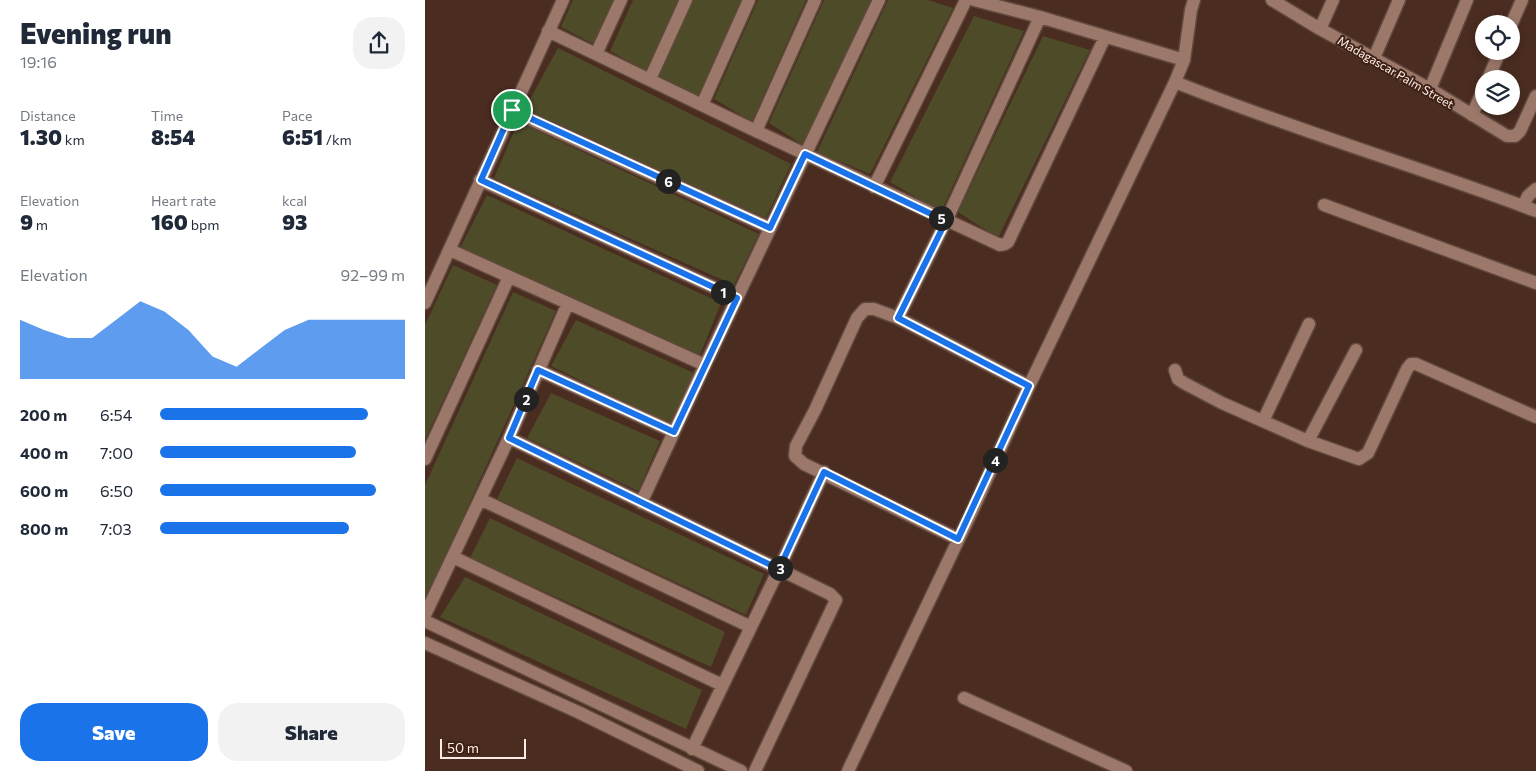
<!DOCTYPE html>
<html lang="en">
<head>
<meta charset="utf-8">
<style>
  :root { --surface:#fff; --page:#f2f2f3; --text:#1f2937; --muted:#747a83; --accent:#1a73e8 }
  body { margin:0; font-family:Commissioner,sans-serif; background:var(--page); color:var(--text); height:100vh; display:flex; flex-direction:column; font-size:19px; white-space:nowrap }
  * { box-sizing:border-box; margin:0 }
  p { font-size:16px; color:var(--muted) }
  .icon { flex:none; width:28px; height:28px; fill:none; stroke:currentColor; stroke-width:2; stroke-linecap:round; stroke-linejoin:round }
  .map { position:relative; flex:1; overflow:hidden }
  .sheet { display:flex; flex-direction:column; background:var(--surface); width:425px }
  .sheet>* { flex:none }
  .fabs { position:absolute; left:1050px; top:15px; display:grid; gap:10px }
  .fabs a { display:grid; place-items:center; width:45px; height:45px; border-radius:50%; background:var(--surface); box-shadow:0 2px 8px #0003; font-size:25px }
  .scale { position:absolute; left:15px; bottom:12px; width:86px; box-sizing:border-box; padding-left:5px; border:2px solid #fdece6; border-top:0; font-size:14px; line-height:18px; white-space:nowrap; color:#fdece6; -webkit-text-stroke:4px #3f2216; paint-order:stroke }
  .pin { position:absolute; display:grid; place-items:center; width:42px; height:42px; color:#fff; margin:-21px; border:2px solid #fff; border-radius:50%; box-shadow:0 1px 5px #0007 }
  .km { position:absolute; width:25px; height:25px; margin:-12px; border-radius:50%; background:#222; color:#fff; font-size:14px; line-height:25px; text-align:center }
  .round { display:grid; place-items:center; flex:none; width:52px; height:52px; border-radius:20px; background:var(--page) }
  .head { display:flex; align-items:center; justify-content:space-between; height:85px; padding:0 20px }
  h1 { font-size:28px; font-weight:800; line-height:38px }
  .figures { display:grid; grid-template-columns:repeat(3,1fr); gap:8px; height:85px; padding:5px 20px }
  .figures div { display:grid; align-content:center }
  .figures b { font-size:21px; font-weight:800 }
  .figures small { font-size:14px; font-weight:400 }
  .figures p { font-size:14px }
  .chart { height:140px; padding:10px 20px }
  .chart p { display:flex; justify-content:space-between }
  .chart svg { width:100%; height:90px; margin-top:5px; fill:var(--accent); opacity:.7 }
  .primary-button { display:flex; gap:10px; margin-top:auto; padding:10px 20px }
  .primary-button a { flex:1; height:58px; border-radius:20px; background:var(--accent); color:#fff; font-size:20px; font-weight:800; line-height:58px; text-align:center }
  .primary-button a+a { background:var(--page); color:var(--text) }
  ul { padding:0 20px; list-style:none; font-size:16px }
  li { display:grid; grid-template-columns:80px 60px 1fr; align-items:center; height:38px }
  li i { height:12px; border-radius:6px; background:var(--accent) }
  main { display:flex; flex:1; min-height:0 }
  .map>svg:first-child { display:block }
  .green { fill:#4e4b28 }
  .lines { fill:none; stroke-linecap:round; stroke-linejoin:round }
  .minor-casing { stroke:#60483d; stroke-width:15 }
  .minor { stroke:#9b786a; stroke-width:12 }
  .route-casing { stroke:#fff; stroke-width:10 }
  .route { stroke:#1a73e8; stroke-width:6 }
  .labels { text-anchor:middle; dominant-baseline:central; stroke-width:4; stroke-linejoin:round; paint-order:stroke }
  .street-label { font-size:12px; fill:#fdece6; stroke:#3f2216 }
</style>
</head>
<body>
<main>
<section class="sheet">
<div class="head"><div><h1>Evening run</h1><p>19:16</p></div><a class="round"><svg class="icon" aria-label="share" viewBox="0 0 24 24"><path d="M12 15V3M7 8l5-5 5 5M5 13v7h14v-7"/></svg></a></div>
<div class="figures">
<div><p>Distance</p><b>1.30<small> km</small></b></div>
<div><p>Time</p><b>8:54</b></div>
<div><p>Pace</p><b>6:51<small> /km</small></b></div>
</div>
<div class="figures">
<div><p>Elevation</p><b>9<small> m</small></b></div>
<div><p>Heart rate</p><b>160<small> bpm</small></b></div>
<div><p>kcal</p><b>93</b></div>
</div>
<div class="chart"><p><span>Elevation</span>92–99 m</p>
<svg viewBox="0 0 160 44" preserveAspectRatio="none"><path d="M0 44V15L10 20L20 24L30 24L40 15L50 6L60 11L70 20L80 33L90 38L100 29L110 20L120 15L130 15L140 15L150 15L160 15V44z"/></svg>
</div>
<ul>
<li><b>200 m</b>6:54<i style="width:85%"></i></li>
<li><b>400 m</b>7:00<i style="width:80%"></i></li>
<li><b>600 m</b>6:50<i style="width:88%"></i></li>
<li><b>800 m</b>7:03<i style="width:77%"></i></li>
</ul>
<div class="primary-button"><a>Save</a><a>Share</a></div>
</section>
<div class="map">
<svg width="1111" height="771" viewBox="0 0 1111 771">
  <rect width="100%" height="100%" fill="#4a2c20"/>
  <path class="green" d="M148,0H190L170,45L136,27Z
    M208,0H254L222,72L185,51Z
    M268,0H318L274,98L233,76Z
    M333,0H381L327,122L289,99Z
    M399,0H447L378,145L344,123Z
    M463,0H503L528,8L445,174L392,152Z
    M549,16L599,31L516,212L465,182Z
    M618,36L665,50L573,238L533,212Z
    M133,48L366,164L341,218L99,110Z
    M93,122L334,234L309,285L69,178Z
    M62,195L296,303L275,355L35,248Z
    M28,265L72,285L0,440V325Z
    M88,292L131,311L0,602V485Z
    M151,320L269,373L246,424L126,366Z
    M126,393L235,441L213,491L102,438Z
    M92,458L339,574L321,615L72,499Z
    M65,518L300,632L286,667L45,558Z
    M40,577L277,690L261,729L15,617Z"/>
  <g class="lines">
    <g class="minor-casing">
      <path id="minor" d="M549,0L615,17L759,60
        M847,0L895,29L1005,89L1082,136H1090L1095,131L1111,96
        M1086,25L1097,0
        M895,29L908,0
        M123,31L331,131L575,245L580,244L583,242L680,37
        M171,54L196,0
        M949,58L974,0
        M225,79L261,0
        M1063,79L1075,51
        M750,82C869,130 992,166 1111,211
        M1005,89L1042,0
        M277,105L324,0
        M87,111L345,228
        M1047,115L1059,88
        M331,131L390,0
        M55,180L312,298
        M449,187L541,0
        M899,205L1111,283
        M1098,206L1103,196L1111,189
        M25,250L280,365L454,0
        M0,303L138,0
        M473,318L521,221L615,17
        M113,370L249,432
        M750,370L753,379L759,383L797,403L883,441L934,459L943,453L982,369L986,364H991L1111,417
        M838,421L884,324
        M84,438L405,594L411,600L330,771
        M883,441L931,350
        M0,459L84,277
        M55,499L326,627
        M216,503L280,365
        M533,539L379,464L370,456L371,446L390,410L432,318L440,309H449L473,318L604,386
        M28,557L297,685
        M0,615L84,438L143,303
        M0,621L316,771
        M0,643L153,712L273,771
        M539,698L701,771
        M267,749L354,569L399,472
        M423,771L549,507L604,386L750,82L759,60L766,10L769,0"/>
    </g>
    <use href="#minor" class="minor"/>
  </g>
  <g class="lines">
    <g class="route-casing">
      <path id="route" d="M87,110L345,228L380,154L521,221L473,318L604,386L533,539L399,472L354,569L84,438L113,370L249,432L312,298L56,180Z"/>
    </g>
    <use href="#route" class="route"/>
  </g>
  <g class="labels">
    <g class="street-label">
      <text transform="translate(971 72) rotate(30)">Madagascar Palm Street</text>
    </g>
  </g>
</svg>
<div class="fabs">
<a><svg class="icon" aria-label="locate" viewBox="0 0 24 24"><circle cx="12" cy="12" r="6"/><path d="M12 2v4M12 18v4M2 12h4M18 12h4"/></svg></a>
<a><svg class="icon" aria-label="layers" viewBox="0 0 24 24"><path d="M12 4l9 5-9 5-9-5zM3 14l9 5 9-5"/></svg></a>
</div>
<div class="scale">50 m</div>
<div class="pin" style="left:87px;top:110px;background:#1e9e55"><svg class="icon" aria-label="arrive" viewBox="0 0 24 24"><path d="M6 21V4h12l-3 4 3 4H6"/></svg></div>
<b class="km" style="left:298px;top:292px">1</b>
<b class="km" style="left:101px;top:399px">2</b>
<b class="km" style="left:355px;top:568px">3</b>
<b class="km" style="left:570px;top:460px">4</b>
<b class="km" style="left:516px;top:218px">5</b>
<b class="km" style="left:243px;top:181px">6</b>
</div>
</main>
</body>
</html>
